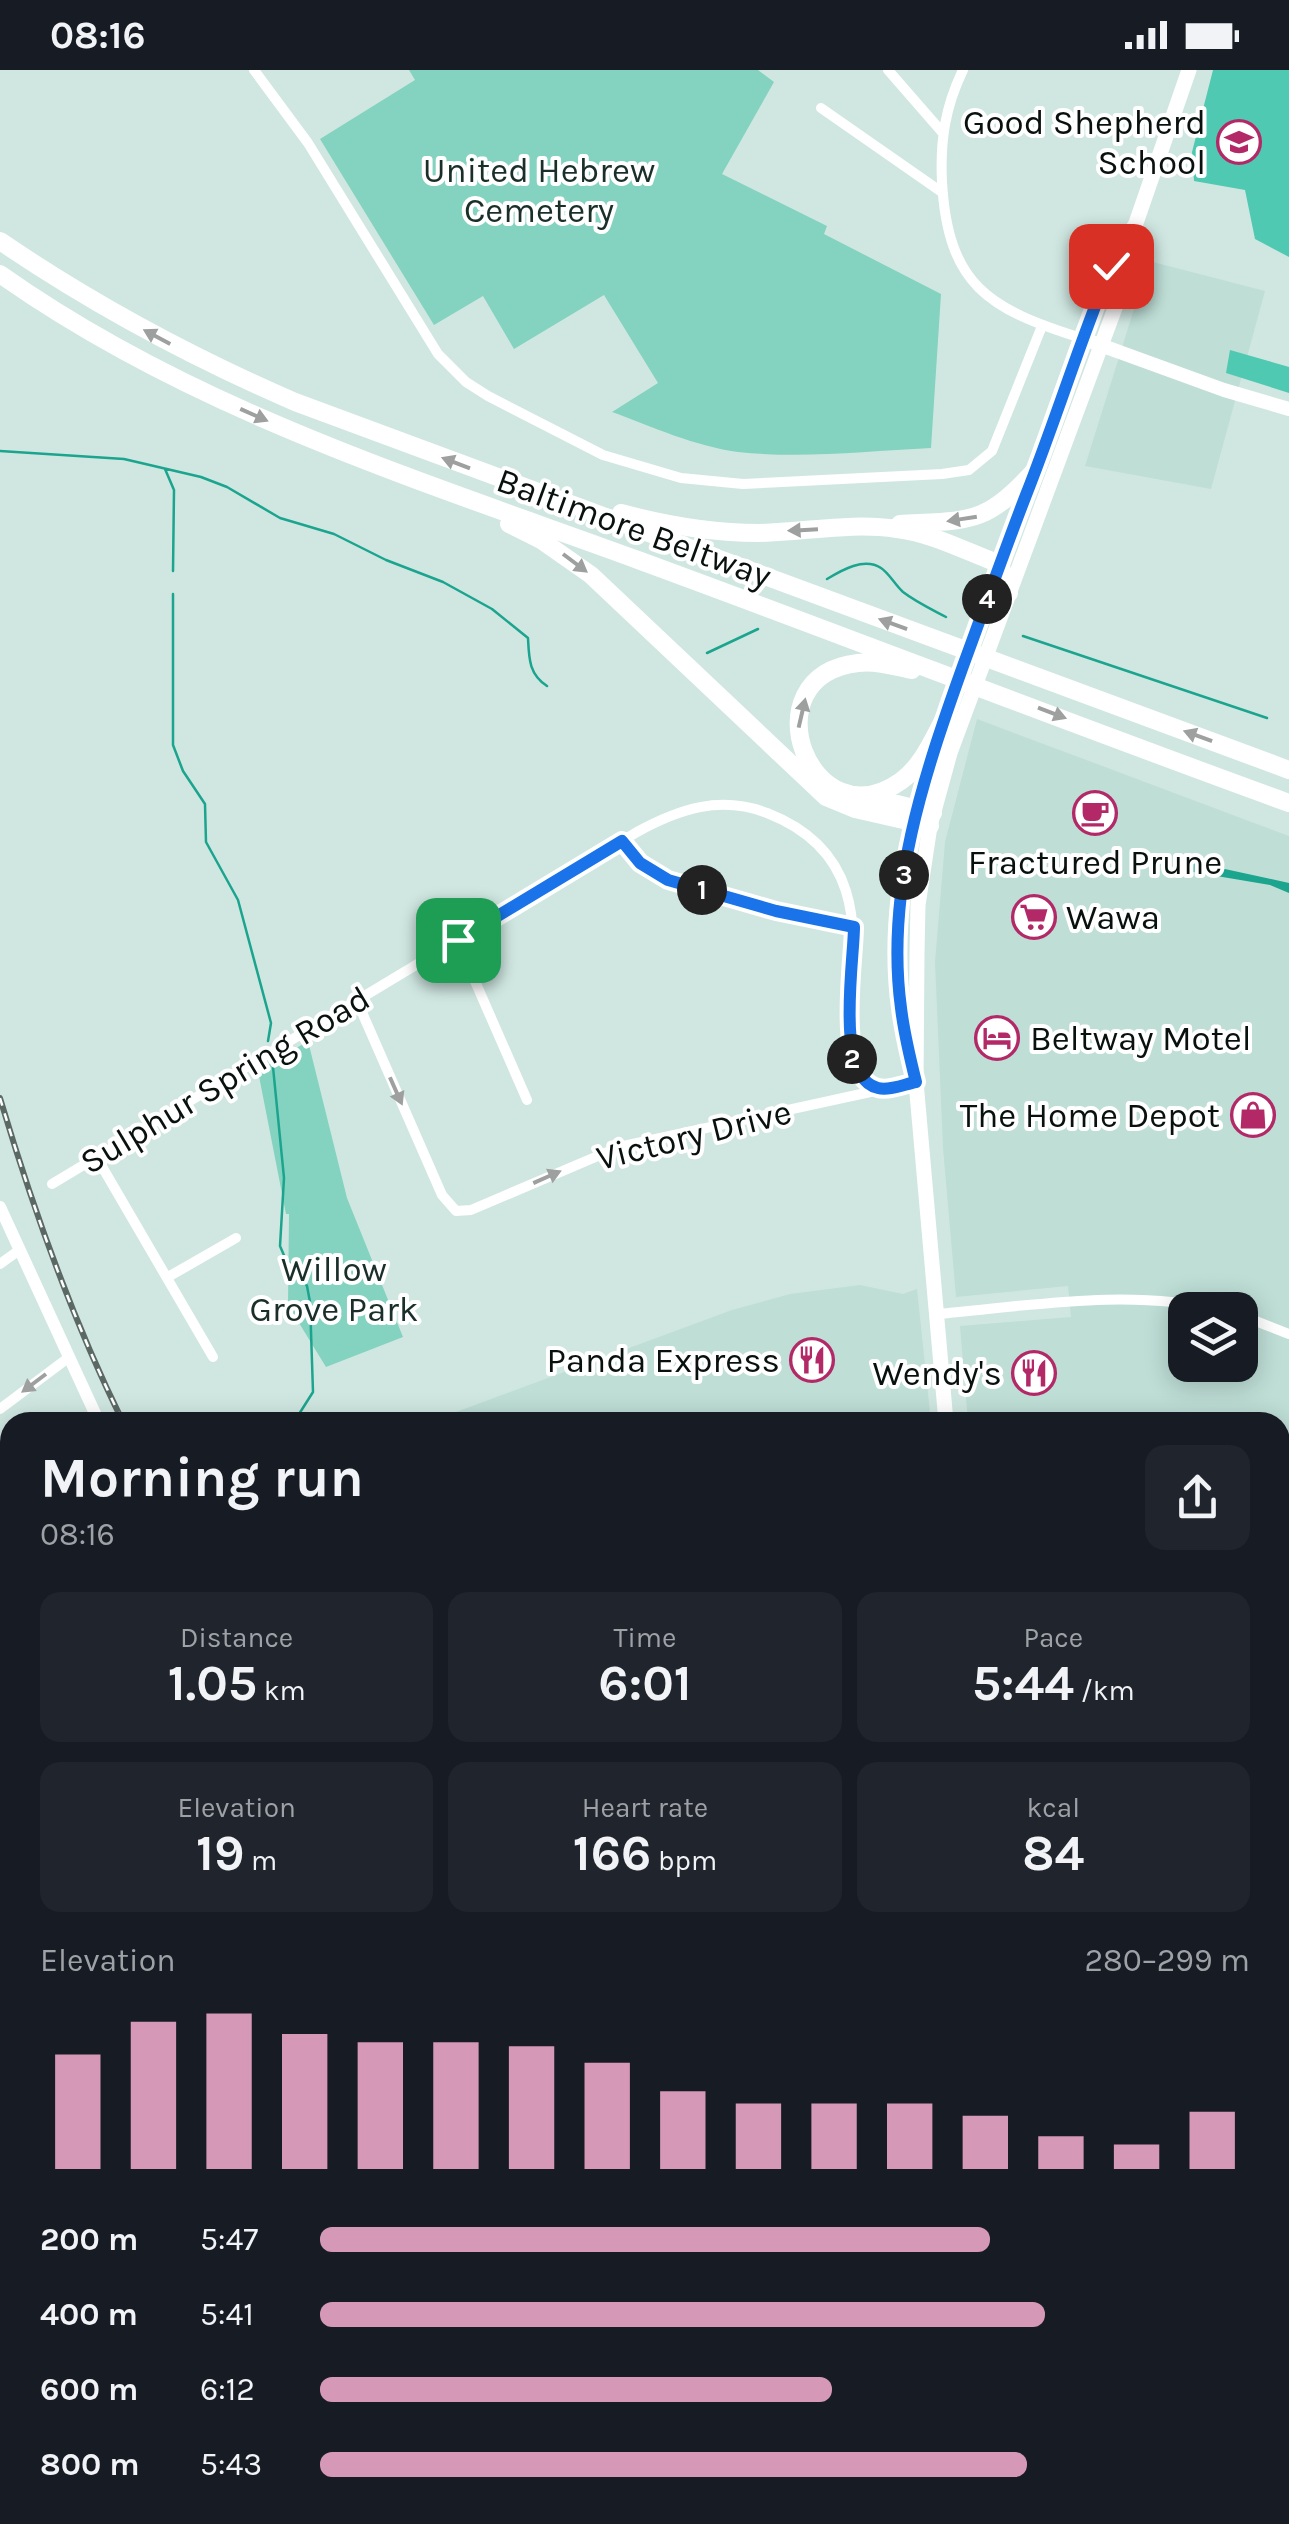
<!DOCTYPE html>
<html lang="en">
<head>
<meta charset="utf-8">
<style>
  :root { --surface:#171b24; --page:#20242c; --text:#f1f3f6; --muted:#9ea1a6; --accent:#d598b6 }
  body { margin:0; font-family:Karla,sans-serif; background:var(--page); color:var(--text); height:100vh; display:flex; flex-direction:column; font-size:38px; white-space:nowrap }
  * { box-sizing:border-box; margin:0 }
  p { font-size:32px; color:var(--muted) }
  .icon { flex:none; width:55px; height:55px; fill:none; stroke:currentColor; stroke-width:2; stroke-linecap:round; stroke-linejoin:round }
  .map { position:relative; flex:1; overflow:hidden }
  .side { position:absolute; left:0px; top:1342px; width:1290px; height:1112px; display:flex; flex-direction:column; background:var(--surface); border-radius:30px 30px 0 0; box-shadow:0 5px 25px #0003 }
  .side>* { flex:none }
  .controls { position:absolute; left:1168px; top:1222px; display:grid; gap:20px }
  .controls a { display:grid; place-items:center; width:90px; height:90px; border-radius:20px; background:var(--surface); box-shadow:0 5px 25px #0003; font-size:50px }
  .pin { position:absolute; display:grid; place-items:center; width:85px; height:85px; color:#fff; margin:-42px; border-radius:20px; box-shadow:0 5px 15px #0006 }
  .km { position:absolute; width:50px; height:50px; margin:-25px; border-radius:50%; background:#222; color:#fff; font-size:28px; line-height:50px; text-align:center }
  .round { display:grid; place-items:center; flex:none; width:105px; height:105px; border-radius:20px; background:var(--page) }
  .overview { display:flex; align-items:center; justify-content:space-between; height:170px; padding:0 40px }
  h1 { font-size:55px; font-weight:700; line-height:75px }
  .metrics { display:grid; grid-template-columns:repeat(3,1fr); gap:15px; height:170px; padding:10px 40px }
  .metrics div { display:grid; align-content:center; border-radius:20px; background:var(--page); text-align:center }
  .metrics b { font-size:50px; font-weight:700 }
  .metrics small { font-size:28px; font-weight:400 }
  .metrics p { font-size:28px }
  .chart { height:280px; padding:20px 40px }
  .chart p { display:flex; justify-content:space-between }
  .chart svg { width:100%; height:180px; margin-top:10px; stroke:var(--accent); stroke-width:6 }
  ul { padding:0 40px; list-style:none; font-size:32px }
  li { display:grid; grid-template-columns:160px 120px 1fr; align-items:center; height:75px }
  li i { height:25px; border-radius:12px; background:var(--accent) }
  .status { display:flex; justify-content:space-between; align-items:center; height:70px; padding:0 50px; background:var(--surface); direction:ltr }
  .status svg { height:28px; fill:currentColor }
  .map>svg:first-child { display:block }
  .built { fill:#beded6; fill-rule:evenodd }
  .green { fill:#84d2c0 }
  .forest { fill:#50c9b2 }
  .water { fill:#1ba48e }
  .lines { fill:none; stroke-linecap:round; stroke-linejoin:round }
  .stream { stroke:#1ba48e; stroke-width:2.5 }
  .minor { stroke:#fff; stroke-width:10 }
  .tertiary { stroke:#fff; stroke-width:12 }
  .secondary { stroke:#fff; stroke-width:14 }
  .primary { stroke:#fff; stroke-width:15 }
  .motorway { stroke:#fff; stroke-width:18 }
  .rail-casing { stroke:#5b6965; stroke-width:6 }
  .rail { stroke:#fff; stroke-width:2.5; stroke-dasharray:8; stroke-linecap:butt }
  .oneway { fill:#9da09f }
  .route-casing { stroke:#fff; stroke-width:20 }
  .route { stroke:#1a73e8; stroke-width:12 }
  .labels { text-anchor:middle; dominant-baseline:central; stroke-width:8; stroke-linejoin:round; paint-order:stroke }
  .poi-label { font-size:35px; fill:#09110f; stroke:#fff; text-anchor:end }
  .park-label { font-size:35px; fill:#1a2f2a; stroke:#fff }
  .street-label { font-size:35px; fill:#09110f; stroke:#fff }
</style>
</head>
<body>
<div class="status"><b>08:16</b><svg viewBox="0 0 49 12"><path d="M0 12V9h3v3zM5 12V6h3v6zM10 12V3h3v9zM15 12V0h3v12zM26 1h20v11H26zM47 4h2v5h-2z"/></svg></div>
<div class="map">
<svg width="1289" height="2454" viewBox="0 0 1289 2454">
  <rect width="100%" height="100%" fill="#d0e7e1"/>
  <path class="built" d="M1149,191L1265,221L1211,419L1085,396Z
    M977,649L1289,766V2454H1119L1120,2445H1280V1352H1104L1102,1343L968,1352L960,1256L1071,1247L1068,1216L956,1227L943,1078L935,892L945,772ZM1185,1240H1240V1295H1185Z
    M860,1215L903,1224L917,1219L931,1352H429L732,1240L790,1224Z
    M639,2445H1074L1073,2454H644Z"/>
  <path class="green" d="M409,0H758L774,12L722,104L827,156L824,164L941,224L931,378C867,381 802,389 738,382C694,376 653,357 612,342L658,313L604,225L514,279L483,226L434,255L320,69L415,10Z
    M308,971L347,1128L403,1267L326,1297L288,1235L289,1144H286L258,1001Z"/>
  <path class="forest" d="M1213,0H1289V187L1255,169L1245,120L1194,111L1192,82Z
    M1230,280L1289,297V323L1226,303Z
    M5,2052L10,2059V2220H2L0,2054Z
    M425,2445H501L499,2454H420Z"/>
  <path class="water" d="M1188,791L1289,813V823L1270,815L1187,801L1182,793Z"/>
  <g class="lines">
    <path class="stream" d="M0,381L124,389L201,407L227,417L280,448L334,464L386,490L443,512L492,539L528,568C529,589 529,604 547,616
      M165,399L174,420L173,501
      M827,509C842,500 864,487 881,498C889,503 895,515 903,522C916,532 931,539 946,547
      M173,524V675L183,701L205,734L206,772L238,830L271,953L268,971
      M1023,566L1267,648
      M707,583L758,559
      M273,997L284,1108L280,1176L286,1190L295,1197L307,1216L310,1232L313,1322L294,1352
      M1280,1953L1289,1949
      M1280,2189L1289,2193"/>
    <path class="minor" d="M254,0L308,73L438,284L466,312L488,326L603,385L681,408L743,414L942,404L969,400L992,381L1042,256
      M888,0L942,62
      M963,0C945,37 940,71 942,112C948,216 989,239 1081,268
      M821,38L943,123
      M622,771L640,793L668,810L776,841L855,857
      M457,870L527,1030
      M357,931L442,1125L456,1141L471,1140L619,1077L916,1012
      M97,1088L213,1287
      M52,1114L637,762C679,739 720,725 767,743C927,805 799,984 880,1019
      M0,1194L18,1181
      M168,1207L236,1168
      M937,1244C1029,1236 1129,1218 1220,1240
      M1240,1245L1289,1264
      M0,1339L68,1288
      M0,1485L10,1498
      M0,1629L10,1622
      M0,1679L10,1693
      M1280,1731L1289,1730
      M0,1818L10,1812
      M0,2026L10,2034
      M1280,2129L1289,2132
      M1280,2142L1289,2145
      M0,2232H10
      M0,2368L10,2367
      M283,2445L285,2454
      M394,2454L396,2445"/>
    <path class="tertiary" d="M0,1137L99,1352
      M0,2443L10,2442
      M609,2445L618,2454"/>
    <path class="secondary" d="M1081,268L1224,320L1289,339"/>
    <path class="primary" d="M942,655L1081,268L1111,196L1136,153L1189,0
      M911,989C887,886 900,776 935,677
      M946,1352L916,1012L917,883L918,835L930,756L950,683L1118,230L1128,200L1136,153
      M1096,2454L1097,2445"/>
    <path class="motorway" d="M0,171C94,235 191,287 295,332L1289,700
      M0,204C192,340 419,410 638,490C856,570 1071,654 1289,733
      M621,443C666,455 712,463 759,463C805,462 852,452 897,459C932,463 967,482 1000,494L1009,523
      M509,454L541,470L591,505L826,727L855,739L930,756
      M900,454C972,450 985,455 1036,399
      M912,600C894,596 876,591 858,593C746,606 811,775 901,711C922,696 933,669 945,647
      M865,726L933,743"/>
    <g class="rail-casing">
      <path id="rail" d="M0,1028C33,1139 72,1249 123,1352
        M515,2454L518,2445"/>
    </g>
    <use href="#rail" class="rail"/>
  </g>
  <defs><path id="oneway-solid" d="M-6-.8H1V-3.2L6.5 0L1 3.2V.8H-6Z" transform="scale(2.5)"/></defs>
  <g class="oneway">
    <use href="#oneway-solid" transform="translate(157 267) rotate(-152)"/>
    <use href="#oneway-solid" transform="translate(254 345) rotate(24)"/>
    <use href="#oneway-solid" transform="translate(456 393) rotate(-159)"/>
    <use href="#oneway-solid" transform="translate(962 449) rotate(171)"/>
    <use href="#oneway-solid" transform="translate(803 460) rotate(177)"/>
    <use href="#oneway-solid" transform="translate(575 493) rotate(37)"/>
    <use href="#oneway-solid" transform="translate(893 554) rotate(-160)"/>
    <use href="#oneway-solid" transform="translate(802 643) rotate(-77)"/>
    <use href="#oneway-solid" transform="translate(1052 643) rotate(21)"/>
    <use href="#oneway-solid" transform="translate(1198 666) rotate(-160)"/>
    <use href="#oneway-solid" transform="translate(396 1021) rotate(66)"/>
    <use href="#oneway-solid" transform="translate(547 1107) rotate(-24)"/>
    <use href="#oneway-solid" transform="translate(34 1313) rotate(143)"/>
  </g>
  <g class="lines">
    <g class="route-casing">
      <path id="route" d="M458,870L622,771L640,793L668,810L776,841L854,857C854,891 834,1008 878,1018C889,1021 905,1014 916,1012C910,988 904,963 901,938C885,820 924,705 963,596C984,539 1004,482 1026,425C1056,349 1080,271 1111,196"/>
    </g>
    <use href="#route" class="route"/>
  </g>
  <defs>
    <g id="school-ring" transform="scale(2.25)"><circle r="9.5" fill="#fff" stroke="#b32968" stroke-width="1.5"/><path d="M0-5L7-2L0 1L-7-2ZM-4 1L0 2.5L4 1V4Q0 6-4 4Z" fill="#b32968"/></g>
    <g id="cafe-ring" transform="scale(2.25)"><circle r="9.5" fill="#fff" stroke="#b32968" stroke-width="1.5"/><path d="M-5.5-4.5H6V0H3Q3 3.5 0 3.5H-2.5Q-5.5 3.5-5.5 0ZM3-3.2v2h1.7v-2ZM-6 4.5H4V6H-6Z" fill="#b32968"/></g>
    <g id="supermarket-ring" transform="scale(2.25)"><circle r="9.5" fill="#fff" stroke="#b32968" stroke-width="1.5"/><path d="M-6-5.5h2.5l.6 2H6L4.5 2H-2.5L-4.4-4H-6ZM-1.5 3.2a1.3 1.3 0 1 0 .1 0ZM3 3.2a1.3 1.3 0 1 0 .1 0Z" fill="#b32968"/></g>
    <g id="hotel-ring" transform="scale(2.25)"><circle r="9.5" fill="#fff" stroke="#b32968" stroke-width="1.5"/><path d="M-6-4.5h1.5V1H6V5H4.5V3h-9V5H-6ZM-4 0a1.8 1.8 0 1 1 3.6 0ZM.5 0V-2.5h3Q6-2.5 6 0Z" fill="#b32968"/></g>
    <g id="shop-ring" transform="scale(2.25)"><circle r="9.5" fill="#fff" stroke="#b32968" stroke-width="1.5"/><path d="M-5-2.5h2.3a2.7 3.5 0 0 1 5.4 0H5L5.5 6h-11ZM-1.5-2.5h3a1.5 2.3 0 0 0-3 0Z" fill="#b32968"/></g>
    <g id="restaurant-ring" transform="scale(2.25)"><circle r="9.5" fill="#fff" stroke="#b32968" stroke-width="1.5"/><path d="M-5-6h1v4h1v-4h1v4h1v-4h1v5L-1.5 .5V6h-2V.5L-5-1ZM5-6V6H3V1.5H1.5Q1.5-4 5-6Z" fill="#b32968"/></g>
  </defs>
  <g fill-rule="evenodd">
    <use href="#school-ring" x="1239" y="72"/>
    <use href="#cafe-ring" x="1095" y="743"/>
    <use href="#supermarket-ring" x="1034" y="847"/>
    <use href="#hotel-ring" x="997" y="968"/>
    <use href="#shop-ring" x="1253" y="1045"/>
    <use href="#restaurant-ring" x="812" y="1290"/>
    <use href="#restaurant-ring" x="1034" y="1303"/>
  </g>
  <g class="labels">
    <g class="poi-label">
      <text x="1206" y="52">Good Shepherd<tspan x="1206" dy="40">School</tspan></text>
      <text x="1095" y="792" text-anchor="middle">Fractured Prune</text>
      <text x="1066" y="847" text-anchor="start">Wawa</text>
      <text x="1030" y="968" text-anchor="start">Beltway Motel</text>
      <text x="1220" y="1045">The Home Depot</text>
      <text x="780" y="1290">Panda Express</text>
      <text x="1002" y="1303">Wendy's</text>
    </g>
    <g class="park-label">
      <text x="539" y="100">United Hebrew<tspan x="539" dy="40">Cemetery</tspan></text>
      <text x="334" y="1199">Willow<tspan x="334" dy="40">Grove Park</tspan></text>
    </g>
    <g class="street-label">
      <text transform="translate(634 458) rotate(20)">Baltimore Beltway</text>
      <text transform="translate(225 1010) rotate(-31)">Sulphur Spring Road</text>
      <text transform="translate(694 1065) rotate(-14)">Victory Drive</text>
    </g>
  </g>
</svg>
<div class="controls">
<a><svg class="icon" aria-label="layers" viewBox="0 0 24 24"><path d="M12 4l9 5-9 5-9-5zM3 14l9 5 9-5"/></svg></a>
</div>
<div class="pin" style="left:458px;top:870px;background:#1e9e55"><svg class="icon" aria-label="arrive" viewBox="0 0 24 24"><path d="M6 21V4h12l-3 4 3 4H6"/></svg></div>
<div class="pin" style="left:1111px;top:196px;background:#d93025"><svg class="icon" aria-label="check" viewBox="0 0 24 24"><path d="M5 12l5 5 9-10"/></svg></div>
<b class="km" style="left:702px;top:820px">1</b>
<b class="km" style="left:852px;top:989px">2</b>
<b class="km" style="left:904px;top:805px">3</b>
<b class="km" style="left:987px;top:529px">4</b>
<section class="side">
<div class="overview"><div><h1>Morning run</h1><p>08:16</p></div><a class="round"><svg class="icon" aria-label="share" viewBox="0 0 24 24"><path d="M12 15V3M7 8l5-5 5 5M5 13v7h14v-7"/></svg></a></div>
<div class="metrics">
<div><p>Distance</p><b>1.05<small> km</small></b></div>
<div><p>Time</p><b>6:01</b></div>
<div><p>Pace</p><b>5:44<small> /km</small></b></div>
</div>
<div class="metrics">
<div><p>Elevation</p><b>19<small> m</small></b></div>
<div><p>Heart rate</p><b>166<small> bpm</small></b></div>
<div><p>kcal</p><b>84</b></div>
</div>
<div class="chart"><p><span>Elevation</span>280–299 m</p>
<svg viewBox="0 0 160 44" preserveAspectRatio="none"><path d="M5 44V16M15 44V8M25 44V6M35 44V11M45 44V13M55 44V13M65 44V14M75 44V18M85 44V25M95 44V28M105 44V28M115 44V28M125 44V31M135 44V36M145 44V38M155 44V30"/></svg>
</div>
<ul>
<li><b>200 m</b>5:47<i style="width:72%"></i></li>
<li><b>400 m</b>5:41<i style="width:78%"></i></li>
<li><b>600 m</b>6:12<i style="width:55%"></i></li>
<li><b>800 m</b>5:43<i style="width:76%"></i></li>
</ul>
</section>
</div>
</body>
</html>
